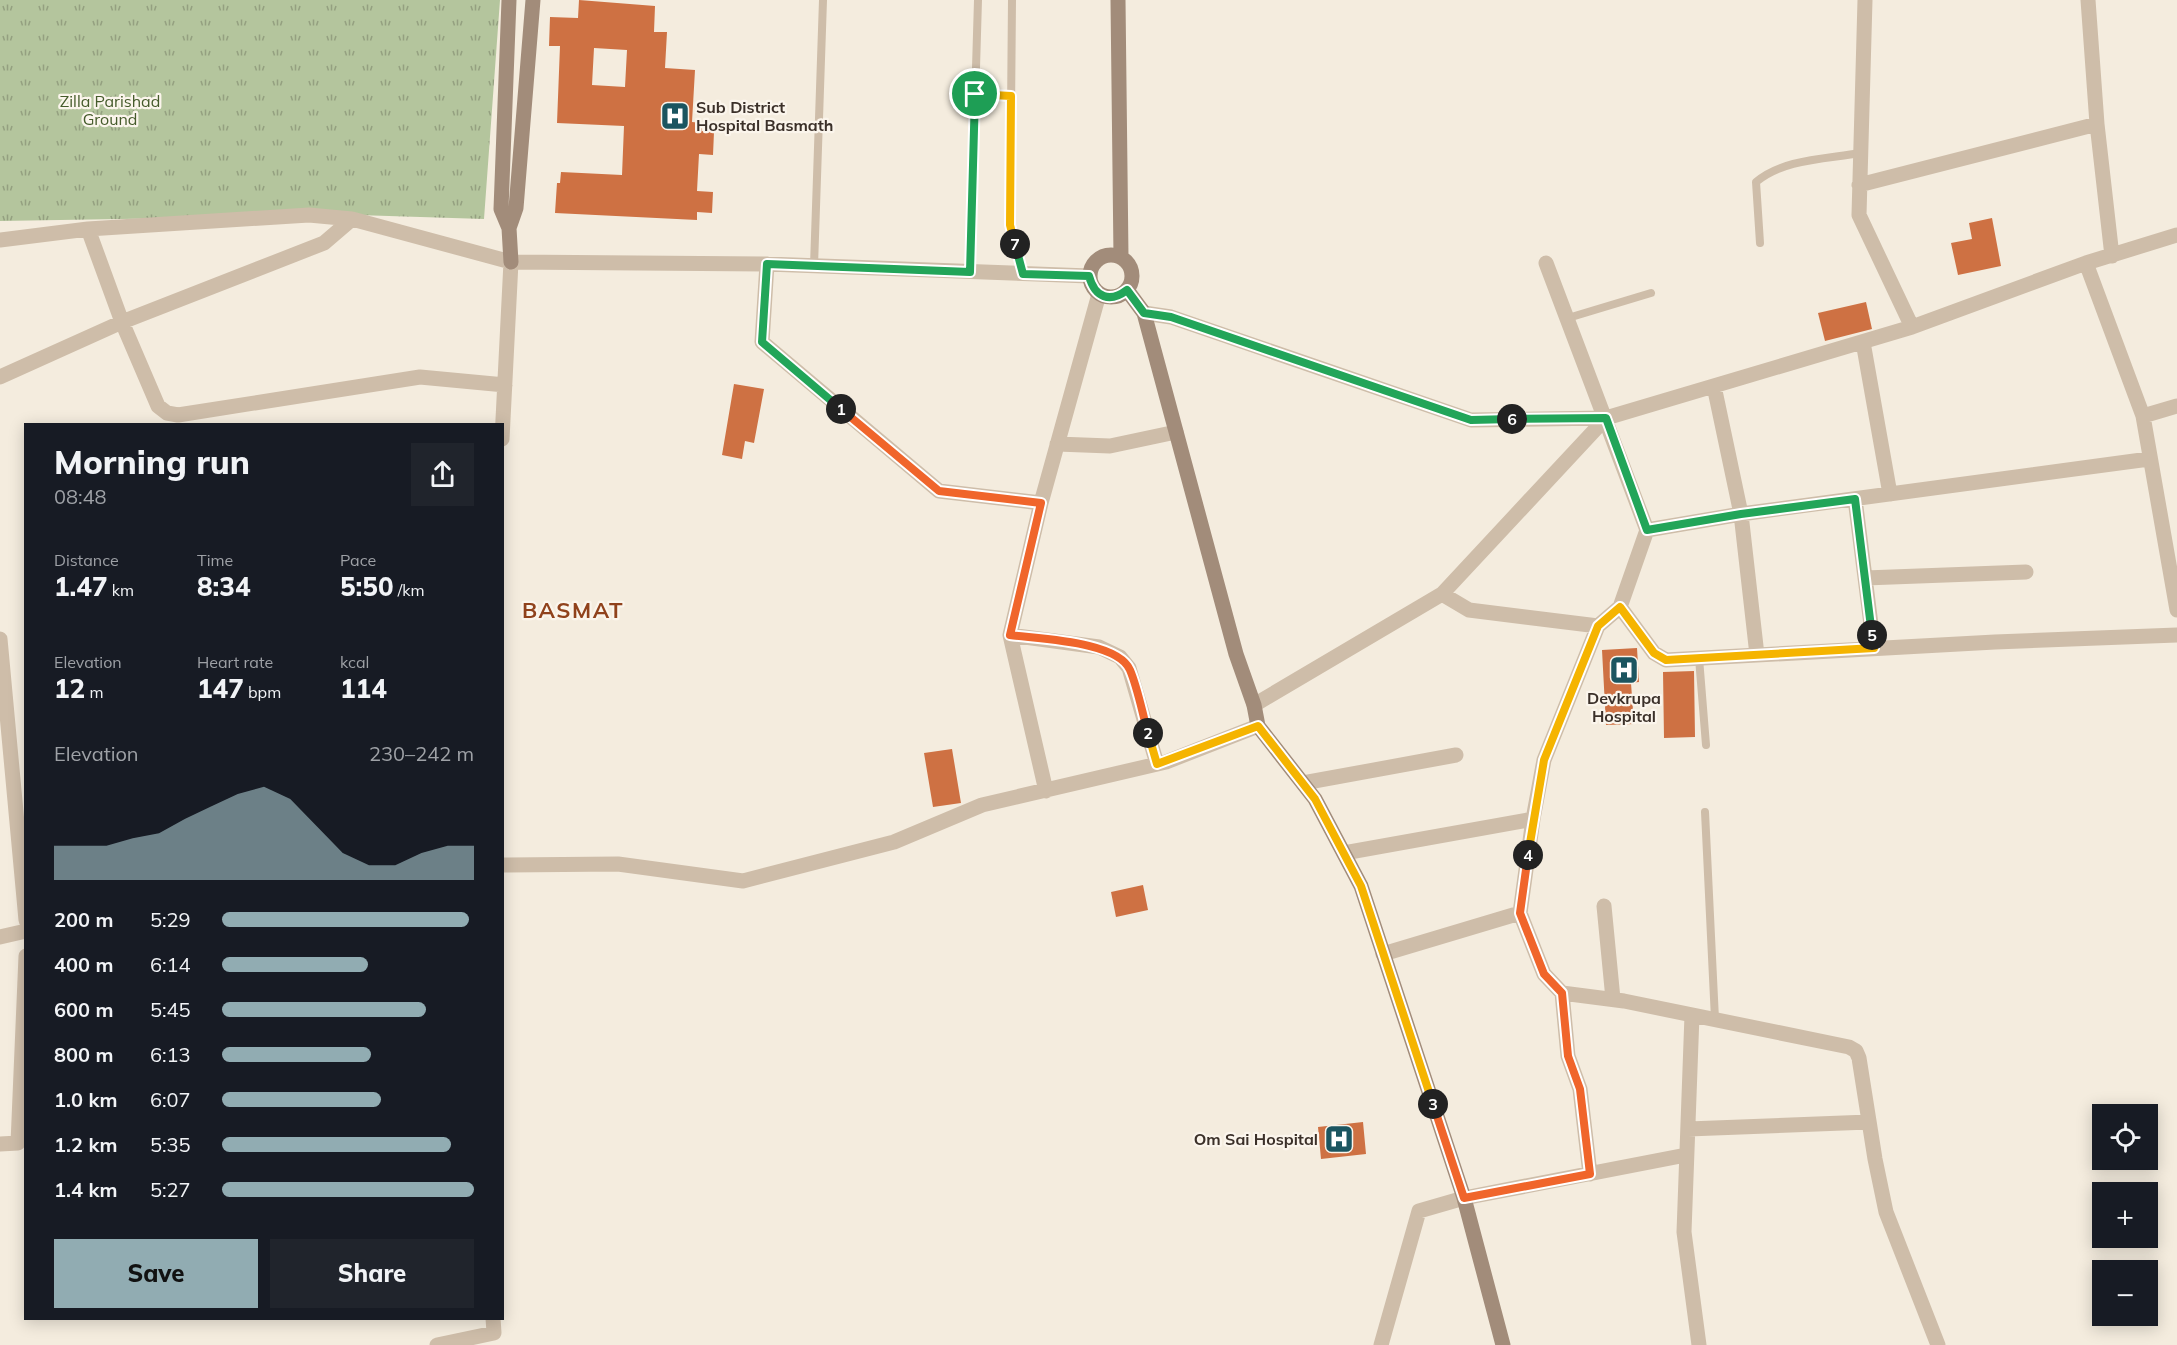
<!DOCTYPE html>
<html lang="en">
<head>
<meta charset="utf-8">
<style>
  :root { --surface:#171b24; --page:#20242c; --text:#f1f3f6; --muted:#9ea1a6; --accent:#91acb2 }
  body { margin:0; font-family:Mulish,sans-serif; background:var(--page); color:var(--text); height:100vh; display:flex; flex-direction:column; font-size:22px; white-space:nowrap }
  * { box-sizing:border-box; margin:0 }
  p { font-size:20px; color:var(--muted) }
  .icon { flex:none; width:33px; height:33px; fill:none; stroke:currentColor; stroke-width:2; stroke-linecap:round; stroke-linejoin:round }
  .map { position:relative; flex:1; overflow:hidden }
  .panel { position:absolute; left:24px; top:423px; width:480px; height:897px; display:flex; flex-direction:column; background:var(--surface); border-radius:0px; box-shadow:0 3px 15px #0003 }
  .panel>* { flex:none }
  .tools { position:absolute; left:2092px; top:1104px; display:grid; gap:12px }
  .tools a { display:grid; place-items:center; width:66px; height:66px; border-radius:0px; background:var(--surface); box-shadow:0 3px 15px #0003; font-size:30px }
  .pin { position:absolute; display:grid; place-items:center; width:51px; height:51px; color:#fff; margin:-26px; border:3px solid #fff; border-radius:50%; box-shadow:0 2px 6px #0007 }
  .km { position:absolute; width:30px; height:30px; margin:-15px; border-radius:50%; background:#222; color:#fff; font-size:16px; line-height:30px; text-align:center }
  .round { display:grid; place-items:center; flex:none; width:63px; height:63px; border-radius:0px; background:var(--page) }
  .summary { display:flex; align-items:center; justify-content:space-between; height:102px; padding:0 30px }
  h1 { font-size:33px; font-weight:800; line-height:45px }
  .figures { display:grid; grid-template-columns:repeat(3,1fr); gap:9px; height:102px; padding:6px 30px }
  .figures div { display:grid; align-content:center }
  .figures b { font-size:26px; font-weight:800 }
  .figures small { font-size:16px; font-weight:400 }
  .figures p { font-size:16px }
  .chart { height:168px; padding:12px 30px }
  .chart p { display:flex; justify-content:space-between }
  .chart svg { width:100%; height:108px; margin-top:6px; fill:var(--accent); opacity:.7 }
  .cta { display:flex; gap:12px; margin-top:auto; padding:12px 30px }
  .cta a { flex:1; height:69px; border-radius:0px; background:var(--accent); color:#111; font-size:24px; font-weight:800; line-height:69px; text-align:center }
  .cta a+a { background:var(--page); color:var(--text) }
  ul { padding:0 30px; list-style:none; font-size:20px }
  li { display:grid; grid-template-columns:96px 72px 1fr; align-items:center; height:45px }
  li i { height:15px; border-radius:8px; background:var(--accent) }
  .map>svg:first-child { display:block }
  .park { fill:url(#park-tufts) }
  .building { fill:#ce7143; fill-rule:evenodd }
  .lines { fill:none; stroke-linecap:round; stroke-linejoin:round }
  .service { stroke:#cebda9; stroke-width:8 }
  .minor { stroke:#cebda9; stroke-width:15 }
  .secondary { stroke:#a28c7a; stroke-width:15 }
  .split-1-casing { stroke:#fff; stroke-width:12 }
  .split-2-casing { stroke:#fff; stroke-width:12 }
  .split-3-casing { stroke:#fff; stroke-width:12 }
  .split-4-casing { stroke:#fff; stroke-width:12 }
  .split-5-casing { stroke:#fff; stroke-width:12 }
  .split-6-casing { stroke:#fff; stroke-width:12 }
  .split-7-casing { stroke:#fff; stroke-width:12 }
  .split-8-casing { stroke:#fff; stroke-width:12 }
  .split-1 { stroke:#22a559; stroke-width:8 }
  .split-2 { stroke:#f0652b; stroke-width:8 }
  .split-3 { stroke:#f5b400; stroke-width:8 }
  .split-4 { stroke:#f0652b; stroke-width:8 }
  .split-5 { stroke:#f5b400; stroke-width:8 }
  .split-6 { stroke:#22a559; stroke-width:8 }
  .split-7 { stroke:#22a559; stroke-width:8 }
  .split-8 { stroke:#f5b400; stroke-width:8 }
  .labels { text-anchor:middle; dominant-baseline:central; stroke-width:4.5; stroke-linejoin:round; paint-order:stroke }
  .park-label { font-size:16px; fill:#455b2b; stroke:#fbf5ec }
  .poi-label { font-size:16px; font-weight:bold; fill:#3b3029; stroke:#fbf5ec; text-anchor:start }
  .district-label { font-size:22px; font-weight:bold; letter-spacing:1.5px; fill:#90421c; stroke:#fbf5ec }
</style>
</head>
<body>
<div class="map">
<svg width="2177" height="1345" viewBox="0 0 2177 1345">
  <defs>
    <pattern id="park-tufts" width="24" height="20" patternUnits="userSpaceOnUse" patternTransform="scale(1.5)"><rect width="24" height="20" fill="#b4c59d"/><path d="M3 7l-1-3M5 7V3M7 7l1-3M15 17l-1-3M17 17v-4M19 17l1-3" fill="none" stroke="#94a080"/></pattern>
  </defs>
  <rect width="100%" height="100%" fill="#f4ecde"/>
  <path class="park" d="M0,0H500L484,219L357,215L0,221Z"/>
  <path class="building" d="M579,0L655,6L654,32H667L665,68L695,70L692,122L702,123V131L714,132L713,155L699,154L697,191L713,192L712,213L697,212V220L555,213L557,183H560L561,172L622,175L624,126L557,123L560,46H549L550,17L578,18ZM594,48L627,50L625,87L592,85Z
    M1992,218L2001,266L1958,275L1951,243L1972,239L1969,223Z
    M1866,302L1872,329L1825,341L1818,313Z
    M734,384L764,389L754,443L745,441L742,459L722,455Z
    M1637,648L1639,682L1631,683L1634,724L1606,725L1602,650Z
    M1694,671L1695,737L1664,738L1663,672Z
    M952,749L961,803L933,807L924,753Z
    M1143,885L1148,910L1116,917L1111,892Z
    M1363,1122L1366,1154L1321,1159L1318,1127Z"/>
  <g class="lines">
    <path class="service" d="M1012,0L1010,225L1023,274
      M975,94L1011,96
      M1760,243L1756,182C1783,159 1826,159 1860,153
      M814,266L823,0
      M970,272L978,0
      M1568,318L1651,293
      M1699,658L1706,745
      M1705,812L1715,1019"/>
    <path class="minor" d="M1865,0L1859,215L1912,327L2086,263L2177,235
      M2088,0L2097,124L2112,256
      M1859,185L2097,124
      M88,229L122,322L158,406L167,413L178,415L420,377L505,385
      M0,240L88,229L309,215L352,219
      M1546,263L1647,530L1620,607L1598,626L1544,760L1533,819L1520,913L1544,974L1562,993L1624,1001L1849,1047L1856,1051L1859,1058L1875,1159L1886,1212L1938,1345
      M2086,263L2143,416L2177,406
      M767,264L762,342L939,491L1041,503L1010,635L1046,791
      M1144,313L1171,317L1471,420L1606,418L1912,327
      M1863,342L1890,494
      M0,377L122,322L324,243L352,219L511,262L767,264L1089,276
      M1714,386L1741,514L1757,655
      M2143,416L2177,610
      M502,439L511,262
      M1057,444L1110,446L1176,432
      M1855,499L1874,648
      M1041,503L1099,294
      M1647,530L1741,514L2149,459
      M1865,578L2026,572
      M1442,594L1469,610L1598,626
      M1620,607L1654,653L1666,660L1995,642L2177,635
      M1010,635L1099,647L1120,657L1129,668L1157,764
      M0,639L26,920
      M1254,705L1442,594L1606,418
      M1303,783L1456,755
      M1344,853L1533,819
      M502,865L618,864L743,881L894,842L982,805L1166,762L1258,726
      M1604,906L1613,999
      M0,937L26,931
      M1383,954L1520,913
      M1562,993L1568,1056L1580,1089L1590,1174
      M1692,1015L1684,1232L1699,1345
      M1688,1129L1869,1122
      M0,1144L18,1143L26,956
      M437,1345L494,1333L493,1318
      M1381,1345L1419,1211L1464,1198L1686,1155"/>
    <path class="secondary" d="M509,0L501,209L509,228L511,262
      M1118,0L1121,257
      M509,228L516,208L533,0
      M1090 276a21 21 0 1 1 42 0a21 21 0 1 1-42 0Z
      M1127,290L1144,313L1236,654L1254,705L1258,726L1315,799L1361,886L1464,1198L1503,1345"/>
  </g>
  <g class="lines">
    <g class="split-1-casing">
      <path id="split-1" d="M841,409L762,342L767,264L970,272L975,94"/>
    </g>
    <g class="split-2-casing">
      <path id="split-2" d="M841,409L939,491L1041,503L1010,635C1039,639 1118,641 1130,670C1138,689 1142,712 1148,733"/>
    </g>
    <g class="split-3-casing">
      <path id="split-3" d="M1148,733L1157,764L1258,726L1315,799L1361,886L1433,1104"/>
    </g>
    <g class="split-4-casing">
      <path id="split-4" d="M1433,1104L1464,1198L1590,1174L1580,1089L1568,1056L1562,993L1544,974L1520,913L1528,855"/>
    </g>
    <g class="split-5-casing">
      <path id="split-5" d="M1528,855L1544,760L1598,626L1620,607L1654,653L1666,660L1874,648L1872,635"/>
    </g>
    <g class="split-6-casing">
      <path id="split-6" d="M1512,419L1606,418L1647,530L1741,514L1855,499L1872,635"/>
    </g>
    <g class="split-7-casing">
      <path id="split-7" d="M1015,244L1023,274L1089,276C1095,298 1110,303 1127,290L1144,313L1171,317L1471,420L1512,419"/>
    </g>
    <g class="split-8-casing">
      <path id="split-8" d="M975,94L1011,96L1010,225L1015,244"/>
    </g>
    <use href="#split-1" class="split-1"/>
    <use href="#split-2" class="split-2"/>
    <use href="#split-3" class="split-3"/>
    <use href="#split-4" class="split-4"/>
    <use href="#split-5" class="split-5"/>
    <use href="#split-6" class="split-6"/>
    <use href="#split-7" class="split-7"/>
    <use href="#split-8" class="split-8"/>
  </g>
  <defs>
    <g id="hospital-square" transform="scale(1.5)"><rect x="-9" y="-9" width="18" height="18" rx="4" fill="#1b5560" stroke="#fbf5ec"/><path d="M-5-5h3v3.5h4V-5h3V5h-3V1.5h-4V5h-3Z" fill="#fff"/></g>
  </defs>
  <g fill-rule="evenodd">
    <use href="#hospital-square" x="675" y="116"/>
    <use href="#hospital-square" x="1624" y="670"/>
    <use href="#hospital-square" x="1339" y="1139"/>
  </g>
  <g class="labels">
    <g class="park-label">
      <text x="110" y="101">Zilla Parishad<tspan x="110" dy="18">Ground</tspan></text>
    </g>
    <g class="poi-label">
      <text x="696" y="107">Sub District<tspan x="696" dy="18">Hospital Basmath</tspan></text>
      <text x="1624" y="698" text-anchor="middle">Devkrupa<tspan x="1624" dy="18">Hospital</tspan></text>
      <text x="1318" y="1139" text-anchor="end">Om Sai Hospital</text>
    </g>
    <g class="district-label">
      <text x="573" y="610">BASMAT</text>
    </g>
  </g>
</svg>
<div class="tools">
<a><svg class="icon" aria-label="locate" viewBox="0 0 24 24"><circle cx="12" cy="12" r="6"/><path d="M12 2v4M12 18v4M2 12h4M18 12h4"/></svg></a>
<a>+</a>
<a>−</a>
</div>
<div class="pin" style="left:975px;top:94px;background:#1e9e55"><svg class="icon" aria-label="arrive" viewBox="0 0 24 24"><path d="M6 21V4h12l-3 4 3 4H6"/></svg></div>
<b class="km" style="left:841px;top:409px">1</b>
<b class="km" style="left:1148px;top:733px">2</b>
<b class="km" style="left:1433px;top:1104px">3</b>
<b class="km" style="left:1528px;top:855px">4</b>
<b class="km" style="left:1872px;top:635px">5</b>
<b class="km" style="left:1512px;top:419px">6</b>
<b class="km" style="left:1015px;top:244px">7</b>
<section class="panel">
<div class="summary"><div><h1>Morning run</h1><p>08:48</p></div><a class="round"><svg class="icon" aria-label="share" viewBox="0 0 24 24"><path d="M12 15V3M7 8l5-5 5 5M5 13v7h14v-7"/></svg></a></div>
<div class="figures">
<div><p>Distance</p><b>1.47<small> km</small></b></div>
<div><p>Time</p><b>8:34</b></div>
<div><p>Pace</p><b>5:50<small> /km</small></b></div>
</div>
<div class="figures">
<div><p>Elevation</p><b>12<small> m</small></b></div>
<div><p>Heart rate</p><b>147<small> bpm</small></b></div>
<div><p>kcal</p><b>114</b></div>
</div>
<div class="chart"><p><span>Elevation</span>230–242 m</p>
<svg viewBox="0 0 160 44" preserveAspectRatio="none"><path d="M0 44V30L10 30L20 30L30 27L40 25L50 19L60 14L70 9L80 6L90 11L100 22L110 33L120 38L130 38L140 33L150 30L160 30V44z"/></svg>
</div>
<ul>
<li><b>200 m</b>5:29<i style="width:98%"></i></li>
<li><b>400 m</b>6:14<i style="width:58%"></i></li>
<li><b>600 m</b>5:45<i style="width:81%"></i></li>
<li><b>800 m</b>6:13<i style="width:59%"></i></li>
<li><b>1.0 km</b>6:07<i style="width:63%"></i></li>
<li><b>1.2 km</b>5:35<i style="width:91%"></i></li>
<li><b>1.4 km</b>5:27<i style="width:100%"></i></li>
</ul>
<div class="cta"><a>Save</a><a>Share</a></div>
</section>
</div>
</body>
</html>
